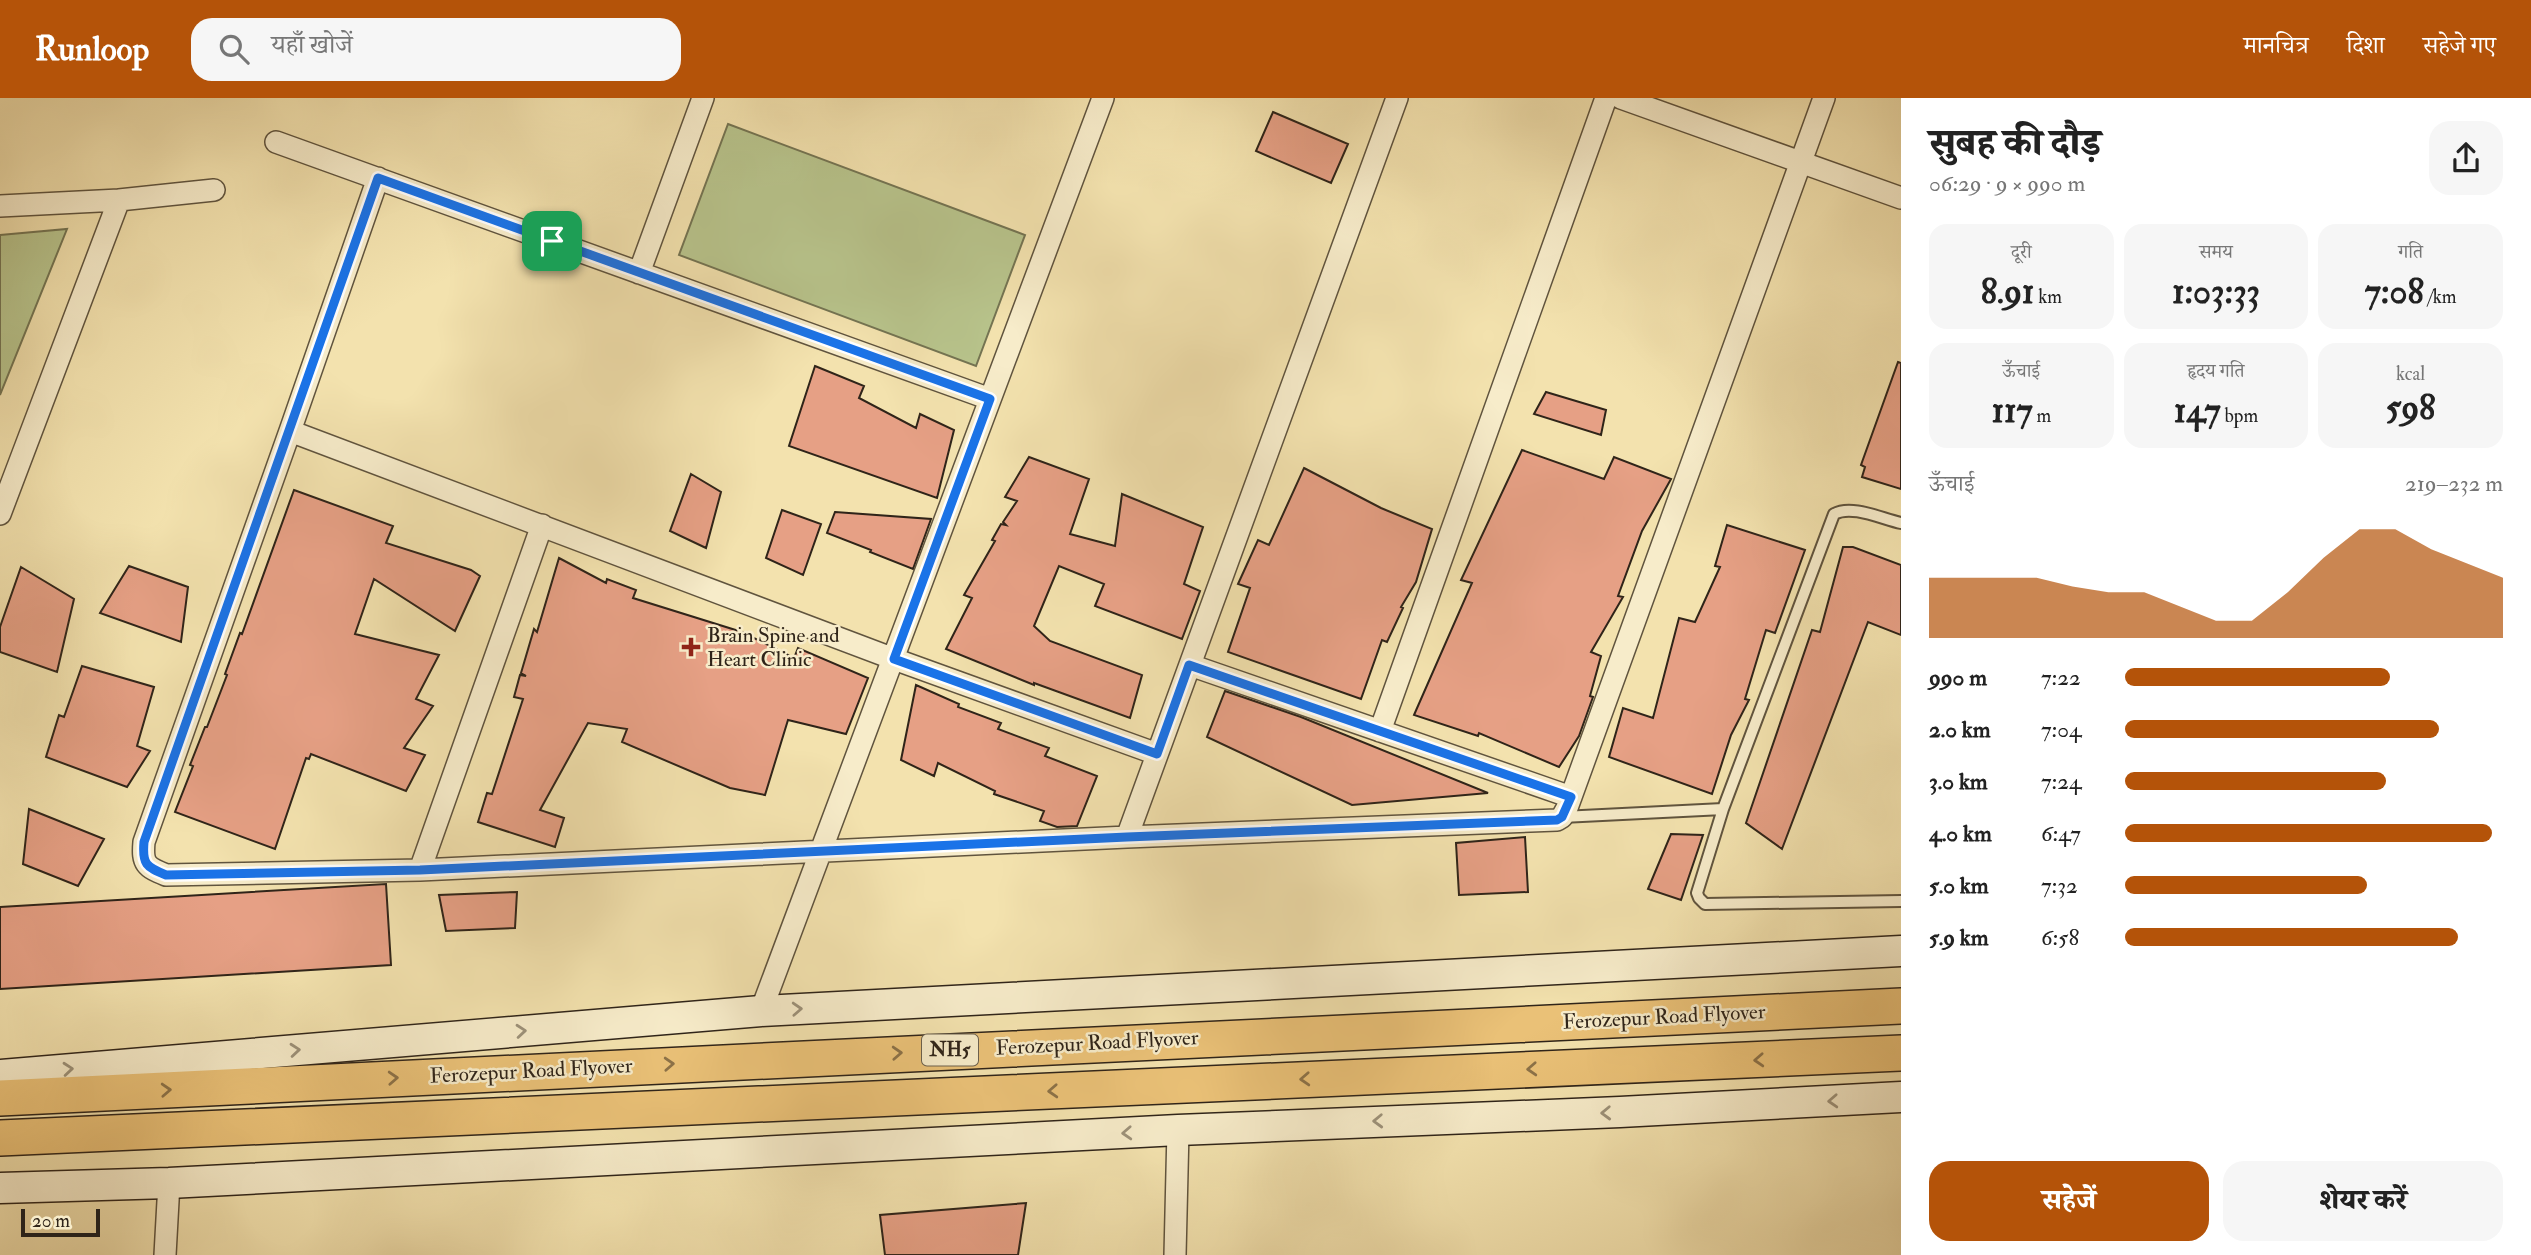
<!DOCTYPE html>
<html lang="hi">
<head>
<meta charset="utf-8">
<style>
  :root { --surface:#fff; --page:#f6f6f6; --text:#222; --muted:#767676; --accent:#b45309 }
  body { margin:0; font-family:"IM FELL Double Pica","Noto Serif Devanagari",serif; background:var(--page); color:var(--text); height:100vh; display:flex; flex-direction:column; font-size:26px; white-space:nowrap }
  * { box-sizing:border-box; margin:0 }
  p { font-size:23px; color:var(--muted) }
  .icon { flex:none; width:38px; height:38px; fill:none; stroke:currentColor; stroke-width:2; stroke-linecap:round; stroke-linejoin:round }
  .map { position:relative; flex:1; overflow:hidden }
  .sheet { display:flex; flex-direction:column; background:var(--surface); width:630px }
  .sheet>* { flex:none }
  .scale { position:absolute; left:21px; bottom:18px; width:79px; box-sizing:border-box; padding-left:7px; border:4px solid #2f2419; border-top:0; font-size:19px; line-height:24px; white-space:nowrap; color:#2f2419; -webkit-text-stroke:5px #f7ecca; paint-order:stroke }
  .pin { position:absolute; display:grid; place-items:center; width:60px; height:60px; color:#fff; margin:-30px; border-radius:14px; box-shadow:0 4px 10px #0006 }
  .round { display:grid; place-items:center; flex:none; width:74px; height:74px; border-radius:21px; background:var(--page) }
  .summary { display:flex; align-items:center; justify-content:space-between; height:119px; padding:0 28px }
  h1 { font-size:38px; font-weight:800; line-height:52px }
  .stats { display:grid; grid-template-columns:repeat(3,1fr); gap:10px; height:119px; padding:7px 28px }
  .stats div { display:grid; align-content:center; border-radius:18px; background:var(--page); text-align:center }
  .stats b { font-size:35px; font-weight:800 }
  .stats small { font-size:19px; font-weight:400 }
  .stats p { font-size:19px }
  .chart { height:196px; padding:14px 28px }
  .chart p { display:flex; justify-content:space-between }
  .chart svg { width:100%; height:126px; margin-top:7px; fill:var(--accent); opacity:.7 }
  .button { display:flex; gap:14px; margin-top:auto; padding:14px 28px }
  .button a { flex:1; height:80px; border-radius:21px; background:var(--accent); color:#fff; font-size:28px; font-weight:800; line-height:80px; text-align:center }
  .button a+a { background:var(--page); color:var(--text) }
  ul { padding:0 28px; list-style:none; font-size:23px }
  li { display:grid; grid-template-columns:112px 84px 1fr; align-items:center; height:52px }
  li i { height:18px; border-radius:9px; background:var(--accent) }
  header { display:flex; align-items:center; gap:42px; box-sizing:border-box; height:98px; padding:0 35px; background:var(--accent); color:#fff }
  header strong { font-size:33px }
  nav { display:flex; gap:38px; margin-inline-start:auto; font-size:24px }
  .search { width:490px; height:63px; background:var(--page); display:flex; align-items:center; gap:18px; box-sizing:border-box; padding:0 24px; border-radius:21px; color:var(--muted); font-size:26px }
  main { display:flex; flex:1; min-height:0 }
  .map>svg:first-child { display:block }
  .green { fill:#b8c48c; stroke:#747452; stroke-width:2 }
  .building { fill:#e6a085; stroke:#2f2419; stroke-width:2 }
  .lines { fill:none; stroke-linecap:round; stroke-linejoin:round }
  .service-casing { stroke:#60543e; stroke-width:14 }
  .minor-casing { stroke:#60543e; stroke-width:24 }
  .secondary-casing { stroke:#2f2419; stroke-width:33 }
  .trunk-casing { stroke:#2f2419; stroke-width:38 }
  .service { stroke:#f7ecca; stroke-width:10 }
  .minor { stroke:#f7ecca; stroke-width:21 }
  .secondary { stroke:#f7ecca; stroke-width:30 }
  .trunk { stroke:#eac177; stroke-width:35 }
  .oneway { stroke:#9d927a }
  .oneway2 { stroke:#8c7248 }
  .route-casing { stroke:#fff; stroke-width:14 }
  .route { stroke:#1a73e8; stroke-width:9 }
  .poi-dot { fill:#8f2418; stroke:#f7ecca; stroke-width:2.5 }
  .labels { text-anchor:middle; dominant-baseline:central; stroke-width:5; stroke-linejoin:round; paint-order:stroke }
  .shield { fill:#f7ecca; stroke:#6b604e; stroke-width:2 }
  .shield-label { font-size:19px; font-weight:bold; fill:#2f2419 }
  .poi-label { font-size:21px; fill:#2f2419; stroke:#f7ecca; text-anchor:start }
  .street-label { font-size:21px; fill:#2f2419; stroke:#f7ecca }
</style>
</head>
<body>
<header>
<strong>Runloop</strong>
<div class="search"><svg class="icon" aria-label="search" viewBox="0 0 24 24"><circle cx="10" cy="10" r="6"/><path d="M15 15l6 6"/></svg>यहाँ खोजें</div>
<nav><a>मानचित्र</a><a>दिशा</a><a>सहेजे गए</a></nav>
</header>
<main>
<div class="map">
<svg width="1901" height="1157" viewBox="0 0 1901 1157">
  <rect width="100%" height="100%" fill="#f3e2ae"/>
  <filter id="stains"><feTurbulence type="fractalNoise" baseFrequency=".00286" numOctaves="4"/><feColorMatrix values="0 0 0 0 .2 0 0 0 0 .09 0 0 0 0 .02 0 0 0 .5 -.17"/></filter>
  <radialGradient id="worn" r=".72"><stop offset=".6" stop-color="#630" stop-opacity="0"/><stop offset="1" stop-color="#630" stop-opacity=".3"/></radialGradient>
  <path class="green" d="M728,26L1025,137L976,268L679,157Z
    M67,131L0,297V137Z"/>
  <path class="building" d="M1273,14L1348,46L1331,85L1256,53Z
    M1898,264L1901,265V391L1862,379L1865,369L1861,367Z
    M815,268L864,288L859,300L916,330L920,316L954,332L937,400L789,348Z
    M1546,294L1606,312L1601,337L1534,316Z
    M1522,352L1604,381L1614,359L1671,381L1642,433L1618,498L1623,499L1591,554L1601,558L1590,598L1593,599L1579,638L1559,669L1479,635L1478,638L1414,617L1472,485L1461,482Z
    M1029,359L1089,381L1070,436L1115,448L1122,396L1203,429L1184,486L1200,493L1182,541L1095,508L1104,486L1059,468L1034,528L1050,543L1142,577L1130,620L1034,585V587L946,551L972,500L964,497L995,443L992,442L1001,426L1006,427L1003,424L1017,403L1005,399Z
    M1304,370L1381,410L1432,431L1416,484L1401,509L1403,510L1387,544L1382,542L1361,601L1228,554L1250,490L1238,486L1258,442L1269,447Z
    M691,376L721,394L706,450L670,433Z
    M294,392L393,428L386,445L471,472L480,478L455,533L374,481L355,536L439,557L416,601L433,608L404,650L425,657L406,693L311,656L309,661L306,660L275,751L175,714L193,668L190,667L205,629H207L227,577L225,576L240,535L242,536Z
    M782,412L821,426L803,477L766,460Z
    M835,414L931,421L913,471L870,454L871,452L827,435Z
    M1727,427L1805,452L1775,535L1766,532L1745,601L1749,602L1731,637L1712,696L1609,659L1623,610L1653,620L1679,520L1695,524L1720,469L1715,468Z
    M1843,449H1853L1901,467V537L1868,524L1782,751L1746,725L1812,532L1820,534Z
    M559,460L606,485L607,481L636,492L633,500L742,534L794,560L798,550L868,580L846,636L788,622L765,697L730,690L622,644L627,631L588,625L540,712L564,720L555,749L478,724L487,695L492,696L523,601L514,599L520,577L526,578L521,575L534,531L537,534Z
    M129,468L188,489L181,544L100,515Z
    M21,469L74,501L57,574L0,554V529Z
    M82,568L154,589L137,648L150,653L127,689L46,659L59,617L64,619Z
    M916,587L959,606L958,609L1001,625L998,631L1049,650L1045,658L1097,678L1077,728L1057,729L1040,723L1044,713L994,696L995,693L938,665L934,678L901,662Z
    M1225,593L1301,619L1488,695L1352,707L1207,639Z
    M29,711L104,741L78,788L23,766Z
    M1671,736L1703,737L1681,802L1648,791Z
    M1525,739L1528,794L1459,797L1456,745Z
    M386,786L391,867L0,891V809Z
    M517,794L515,830L446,833L439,797Z
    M1026,1105L1018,1157H885L880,1117Z"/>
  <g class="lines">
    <g class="service-casing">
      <path id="service" d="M1901,425C1882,421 1852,406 1834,416L1723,711L1697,795L1699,800L1705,806L1901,803
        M1562,719L1723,711"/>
    </g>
    <g class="minor-casing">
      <path id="minor" d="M1621,0L1901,100
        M276,44L990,301
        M378,80L290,333L144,744C142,766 146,769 166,777L420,772L1127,739L1557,722L1562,719L1567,710L1824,0
        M119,102L214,92
        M0,108L119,102L0,416
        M639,175L703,0
        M290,333L894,561L1157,656
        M1190,567L1571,699
        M1380,633L1606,0
        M1127,739L1397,0
        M420,772L542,427
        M761,913L1103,0
        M165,1157L169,1085
        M1175,1157L1178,1032"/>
    </g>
    <g class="secondary-casing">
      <path id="secondary" d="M0,977L761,913L1901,853
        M0,1090L169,1085L1178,1032L1620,1014L1901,999"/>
    </g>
    <g class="trunk-casing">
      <path id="trunk" d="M0,1000L1901,908
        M0,1040L1901,955"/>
    </g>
    <use href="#service" class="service"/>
    <use href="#minor" class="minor"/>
    <use href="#secondary" class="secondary"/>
    <use href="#trunk" class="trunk"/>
  </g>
  <defs><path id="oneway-chevron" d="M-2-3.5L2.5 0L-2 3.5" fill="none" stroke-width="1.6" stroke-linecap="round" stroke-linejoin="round" transform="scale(1.75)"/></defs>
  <g class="oneway">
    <use href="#oneway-chevron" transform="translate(797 911) rotate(-3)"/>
    <use href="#oneway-chevron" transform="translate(521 933) rotate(-5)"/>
    <use href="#oneway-chevron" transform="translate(295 952) rotate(-5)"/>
    <use href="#oneway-chevron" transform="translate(68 971) rotate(-5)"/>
    <use href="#oneway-chevron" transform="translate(1833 1003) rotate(177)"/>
    <use href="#oneway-chevron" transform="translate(1606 1015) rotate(178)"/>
    <use href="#oneway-chevron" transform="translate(1378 1023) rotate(178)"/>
    <use href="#oneway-chevron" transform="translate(1127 1035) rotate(177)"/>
  </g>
  <g class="oneway2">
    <use href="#oneway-chevron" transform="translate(897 955) rotate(-3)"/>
    <use href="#oneway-chevron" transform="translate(1759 962) rotate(177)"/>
    <use href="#oneway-chevron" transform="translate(669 966) rotate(-3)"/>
    <use href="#oneway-chevron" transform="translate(1532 971) rotate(177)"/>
    <use href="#oneway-chevron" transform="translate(393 980) rotate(-3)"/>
    <use href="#oneway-chevron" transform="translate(1305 981) rotate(177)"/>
    <use href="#oneway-chevron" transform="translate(166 992) rotate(-3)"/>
    <use href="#oneway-chevron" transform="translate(1053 993) rotate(177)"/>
  </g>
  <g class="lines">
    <g class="route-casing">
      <path id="route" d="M378,80L990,301L894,561L1157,656L1189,567L1571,699L1562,719L1557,722L1127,739L420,772L166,777C146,769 142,766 144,744Z"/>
    </g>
    <use href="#route" class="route"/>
  </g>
  <path class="poi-dot" d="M687.5 538.5h7v7h7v7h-7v7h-7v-7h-7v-7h7z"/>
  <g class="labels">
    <rect class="shield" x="922" y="936.5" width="56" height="31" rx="5"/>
    <g class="shield-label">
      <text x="950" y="952">NH5</text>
    </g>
    <g class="poi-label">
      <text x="707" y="537">Brain Spine and<tspan x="707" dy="24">Heart Clinic</tspan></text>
    </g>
    <g class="street-label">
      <text transform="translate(1664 919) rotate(-3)">Ferozepur Road Flyover</text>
      <text transform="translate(1097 945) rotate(-3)">Ferozepur Road Flyover</text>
      <text transform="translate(531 973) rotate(-3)">Ferozepur Road Flyover</text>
    </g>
  </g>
  <rect width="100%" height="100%" filter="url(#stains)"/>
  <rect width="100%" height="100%" fill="url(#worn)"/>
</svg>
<div class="scale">20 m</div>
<div class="pin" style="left:552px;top:143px;background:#1e9e55"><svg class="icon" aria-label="arrive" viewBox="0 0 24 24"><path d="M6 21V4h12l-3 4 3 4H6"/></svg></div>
</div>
<section class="sheet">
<div class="summary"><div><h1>सुबह की दौड़</h1><p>06:29 · 9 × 990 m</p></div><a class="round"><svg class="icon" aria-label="share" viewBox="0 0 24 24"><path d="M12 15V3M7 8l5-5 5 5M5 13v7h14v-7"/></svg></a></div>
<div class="stats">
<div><p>दूरी</p><b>8.91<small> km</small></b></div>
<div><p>समय</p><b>1:03:33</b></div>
<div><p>गति</p><b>7:08<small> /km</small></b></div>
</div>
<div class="stats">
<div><p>ऊँचाई</p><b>117<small> m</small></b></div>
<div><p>हृदय गति</p><b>147<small> bpm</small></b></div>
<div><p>kcal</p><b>598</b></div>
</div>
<div class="chart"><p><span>ऊँचाई</span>219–232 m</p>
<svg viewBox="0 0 160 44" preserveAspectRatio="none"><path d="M0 44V23L10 23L20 23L30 23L40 26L50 28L60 28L70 33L80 38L90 38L100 28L110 16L120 6L130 6L140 13L150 18L160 23V44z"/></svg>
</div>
<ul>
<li><b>990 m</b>7:22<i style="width:70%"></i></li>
<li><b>2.0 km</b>7:04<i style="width:83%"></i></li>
<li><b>3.0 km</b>7:24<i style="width:69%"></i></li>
<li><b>4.0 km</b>6:47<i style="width:97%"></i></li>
<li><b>5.0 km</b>7:32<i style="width:64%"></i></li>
<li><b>5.9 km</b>6:58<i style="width:88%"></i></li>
</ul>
<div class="button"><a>सहेजें</a><a>शेयर करें</a></div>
</section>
</main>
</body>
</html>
